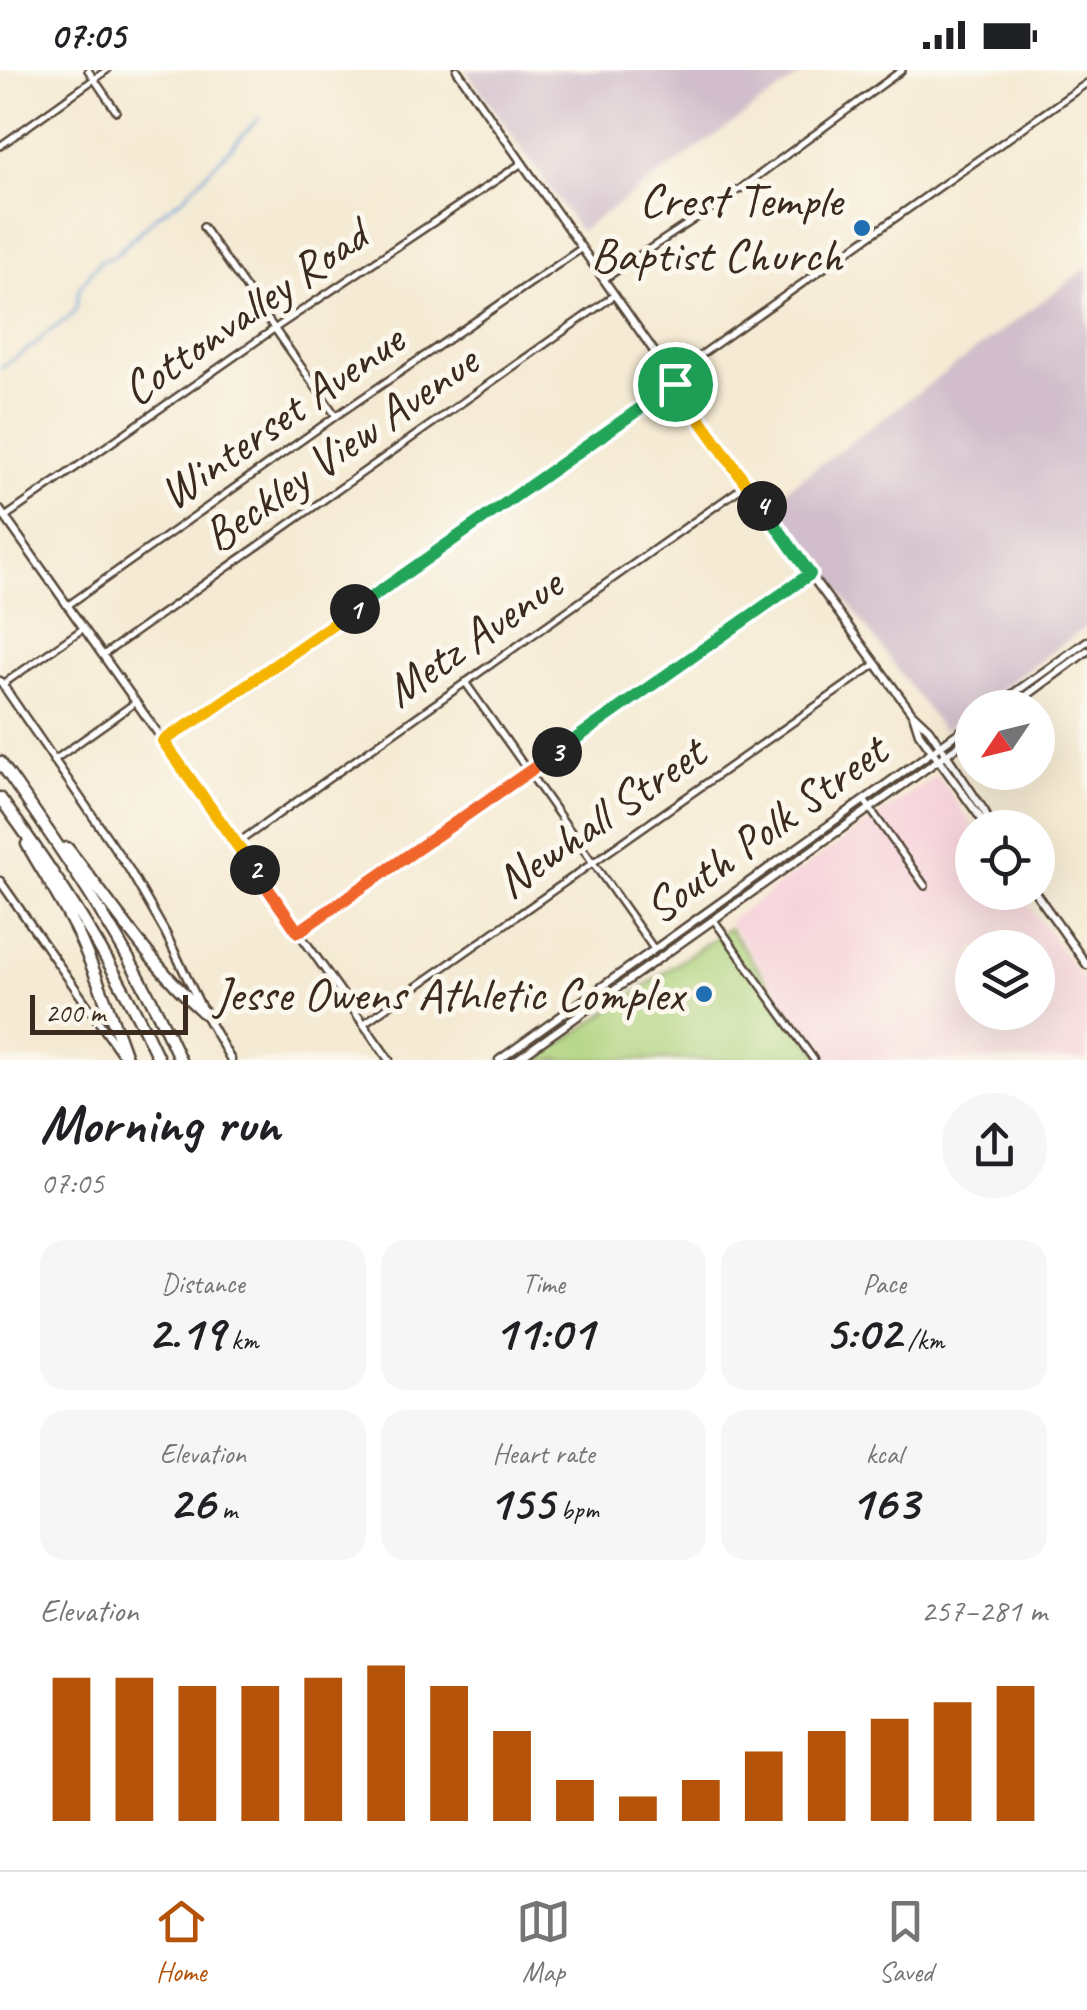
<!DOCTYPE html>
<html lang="en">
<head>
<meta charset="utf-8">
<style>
  :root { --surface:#fff; --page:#f6f6f6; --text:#202124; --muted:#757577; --line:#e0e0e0; --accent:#b45309 }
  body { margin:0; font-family:Caveat,sans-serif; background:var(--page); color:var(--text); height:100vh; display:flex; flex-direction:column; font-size:38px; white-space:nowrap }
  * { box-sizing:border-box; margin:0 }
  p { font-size:32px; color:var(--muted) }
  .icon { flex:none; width:55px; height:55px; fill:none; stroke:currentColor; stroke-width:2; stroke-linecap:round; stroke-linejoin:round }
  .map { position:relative; height:990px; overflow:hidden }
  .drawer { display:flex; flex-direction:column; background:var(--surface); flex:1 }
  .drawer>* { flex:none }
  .needle { width:65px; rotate:235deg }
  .tools { position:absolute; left:955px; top:620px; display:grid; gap:20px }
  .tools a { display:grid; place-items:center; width:100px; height:100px; border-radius:50%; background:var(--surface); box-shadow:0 10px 40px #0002; font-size:50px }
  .scale { position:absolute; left:30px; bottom:25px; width:158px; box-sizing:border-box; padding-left:10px; border:5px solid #3b2a1e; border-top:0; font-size:28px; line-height:35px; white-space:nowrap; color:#3b2a1e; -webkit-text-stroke:8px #fbf7ec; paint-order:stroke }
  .pin { position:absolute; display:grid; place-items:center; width:85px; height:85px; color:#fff; margin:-42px; border:5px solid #fff; border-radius:50%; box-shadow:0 2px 10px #0007 }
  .km { position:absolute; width:50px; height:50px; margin:-25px; border-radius:50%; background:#222; color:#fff; font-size:28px; line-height:50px; text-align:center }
  .round { display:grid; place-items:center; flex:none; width:105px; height:105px; border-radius:52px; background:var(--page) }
  .summary { display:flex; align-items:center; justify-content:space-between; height:170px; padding:0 40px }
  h1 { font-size:55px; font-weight:700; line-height:75px }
  .stats { display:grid; grid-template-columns:repeat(3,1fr); gap:15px; height:170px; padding:10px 40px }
  .stats div { display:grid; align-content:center; border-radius:25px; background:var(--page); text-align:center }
  .stats b { font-size:50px; font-weight:700 }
  .stats small { font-size:28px; font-weight:400 }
  .stats p { font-size:28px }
  .chart { height:280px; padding:20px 40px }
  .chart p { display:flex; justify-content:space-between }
  .chart svg { width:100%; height:180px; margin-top:10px; stroke:var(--accent); stroke-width:6 }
  .status { display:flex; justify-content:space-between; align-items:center; height:70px; padding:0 50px; background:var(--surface); direction:ltr }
  .status svg { height:28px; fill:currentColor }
  .tabs { display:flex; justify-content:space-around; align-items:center; height:140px; border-top:2px solid var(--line); background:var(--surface); font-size:28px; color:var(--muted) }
  .tabs a { display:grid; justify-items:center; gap:5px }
  .tabs .on { color:var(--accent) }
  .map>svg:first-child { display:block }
  .built { fill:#f6cfd9; fill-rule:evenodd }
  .industrial { fill:#d1bdcb }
  .pitch { fill:#add27c; stroke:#747e4d; stroke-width:2.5 }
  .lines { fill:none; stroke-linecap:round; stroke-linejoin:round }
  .stream { stroke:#6ba3da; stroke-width:2.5 }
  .street-casing { stroke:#574739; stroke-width:10 }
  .secondary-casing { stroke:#574739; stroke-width:11 }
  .highway-casing { stroke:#574739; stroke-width:15 }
  .street { stroke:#fff; stroke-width:5 }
  .secondary { stroke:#fff; stroke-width:6 }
  .highway { stroke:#fff; stroke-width:10 }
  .split-1-casing { stroke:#fff; stroke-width:20 }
  .split-2-casing { stroke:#fff; stroke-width:20 }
  .split-3-casing { stroke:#fff; stroke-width:20 }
  .split-4-casing { stroke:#fff; stroke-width:20 }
  .split-5-casing { stroke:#fff; stroke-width:20 }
  .split-1 { stroke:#22a559; stroke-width:12 }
  .split-2 { stroke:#f5b400; stroke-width:12 }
  .split-3 { stroke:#f0652b; stroke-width:12 }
  .split-4 { stroke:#22a559; stroke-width:12 }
  .split-5 { stroke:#f5b400; stroke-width:12 }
  .poi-dot { fill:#1f6fb2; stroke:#fbf7ec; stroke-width:4 }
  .labels { text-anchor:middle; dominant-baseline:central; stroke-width:10; stroke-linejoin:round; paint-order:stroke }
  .poi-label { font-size:48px; fill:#3b2a1e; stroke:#fbf7ec; text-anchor:end }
  .street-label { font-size:48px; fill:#3b2a1e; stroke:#fbf7ec }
</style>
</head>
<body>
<div class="status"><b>07:05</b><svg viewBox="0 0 49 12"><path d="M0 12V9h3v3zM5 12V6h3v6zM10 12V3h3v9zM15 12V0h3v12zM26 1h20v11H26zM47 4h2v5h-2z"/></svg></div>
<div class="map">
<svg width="1087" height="990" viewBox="0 0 1087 990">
  <rect width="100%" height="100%" fill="#fbf7ec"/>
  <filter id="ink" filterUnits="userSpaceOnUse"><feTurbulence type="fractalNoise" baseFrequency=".01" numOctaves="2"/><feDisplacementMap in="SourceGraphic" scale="20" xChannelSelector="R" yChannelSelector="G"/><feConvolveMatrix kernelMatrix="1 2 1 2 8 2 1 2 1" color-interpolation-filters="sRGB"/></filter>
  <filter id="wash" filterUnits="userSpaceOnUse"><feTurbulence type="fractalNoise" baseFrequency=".0048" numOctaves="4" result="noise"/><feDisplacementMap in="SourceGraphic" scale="40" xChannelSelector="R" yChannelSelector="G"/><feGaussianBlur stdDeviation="2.25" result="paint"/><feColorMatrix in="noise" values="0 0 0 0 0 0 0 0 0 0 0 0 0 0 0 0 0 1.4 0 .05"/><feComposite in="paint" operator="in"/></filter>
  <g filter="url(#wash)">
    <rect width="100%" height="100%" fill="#f5ead3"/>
    <path class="built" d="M937,705L974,757L972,822L1020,823L1087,917V990H1003L1000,987L996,990H826L728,851ZM972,878H1038V942H972Z"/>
    <path class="industrial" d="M466,0H808L580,161Z
      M1087,198V556L976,637L972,638V640L943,661L772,430Z"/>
    <path class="pitch" d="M729,858L823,990H537Z"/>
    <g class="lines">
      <path class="stream" d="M0,298L36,274L44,265L71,246L76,239L79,218L101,190L113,187L154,148L185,126L259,48"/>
    </g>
  </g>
  <g filter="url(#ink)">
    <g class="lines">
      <g class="street-casing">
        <path id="street" d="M88,0L116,41
          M0,76L107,0
          M203,157L336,346
          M604,209L740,119L902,0
          M669,304L685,296L1087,13
          M5,447L274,259L522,93
          M67,536L336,346L582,178
          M103,585L615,225
          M465,612L654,879
          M3,614L84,558
          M163,671L204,645L675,314
          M53,691L136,632
          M864,730L925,816
          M236,774L747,414
          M714,850L814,990
          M298,862L810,504
          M363,954L876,594"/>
      </g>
      <g class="secondary-casing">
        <path id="secondary" d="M457,0L810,504L912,643L929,659L985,742L991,758
          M0,440L389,990
          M0,611L129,799L165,862L204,943L231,990
          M993,638L1087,571
          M1010,638L1087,581
          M913,644L919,663L988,758
          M0,811L120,982
          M1035,822L1087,895
          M499,990L972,653
          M516,990L972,666"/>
      </g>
      <g class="highway-casing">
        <path id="highway" d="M0,692C67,787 133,883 180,990
          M0,728C61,811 116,896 159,990
          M27,774C44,804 63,833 78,864C97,905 112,948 127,990
          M67,778C112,834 150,895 204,943"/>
      </g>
      <use href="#street" class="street"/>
      <use href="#secondary" class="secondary"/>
      <use href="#highway" class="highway"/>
    </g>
  </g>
  <g class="lines" filter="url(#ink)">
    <g class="split-1-casing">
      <path id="split-1" d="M355,539L675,314"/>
    </g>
    <g class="split-2-casing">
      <path id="split-2" d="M255,800L163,671L204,645L355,539"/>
    </g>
    <g class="split-3-casing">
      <path id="split-3" d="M255,800L298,862L557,682"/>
    </g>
    <g class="split-4-casing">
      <path id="split-4" d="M557,682L810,504L762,436"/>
    </g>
    <g class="split-5-casing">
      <path id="split-5" d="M675,314L762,436"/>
    </g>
    <use href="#split-1" class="split-1"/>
    <use href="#split-2" class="split-2"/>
    <use href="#split-3" class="split-3"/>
    <use href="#split-4" class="split-4"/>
    <use href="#split-5" class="split-5"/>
  </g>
  <g class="poi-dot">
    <circle cx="862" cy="158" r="10"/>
    <circle cx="704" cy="924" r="10"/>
  </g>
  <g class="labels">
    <g class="poi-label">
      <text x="842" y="130">Crest Temple<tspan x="842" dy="55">Baptist Church</tspan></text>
      <text x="684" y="924">Jesse Owens Athletic Complex</text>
    </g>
    <g class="street-label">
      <text transform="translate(244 242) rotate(-35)">Cottonvalley Road</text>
      <text transform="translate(281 346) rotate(-35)">Winterset Avenue</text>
      <text transform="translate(340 378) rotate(-35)">Beckley View Avenue</text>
      <text transform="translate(473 567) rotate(-35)">Metz Avenue</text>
      <text transform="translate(600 747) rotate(-35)">Newhall Street</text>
      <text transform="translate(765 759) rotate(-36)">South Polk Street</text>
    </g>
  </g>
</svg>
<div class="tools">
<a><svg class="needle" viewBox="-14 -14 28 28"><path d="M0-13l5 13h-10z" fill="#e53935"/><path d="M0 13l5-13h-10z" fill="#757577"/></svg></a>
<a><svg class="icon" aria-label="locate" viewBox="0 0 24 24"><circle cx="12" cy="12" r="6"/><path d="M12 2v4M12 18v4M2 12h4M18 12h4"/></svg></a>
<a><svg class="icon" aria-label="layers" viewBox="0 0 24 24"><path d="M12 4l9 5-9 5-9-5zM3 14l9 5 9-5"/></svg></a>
</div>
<div class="scale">200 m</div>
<div class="pin" style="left:675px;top:314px;background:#1e9e55"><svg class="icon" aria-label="arrive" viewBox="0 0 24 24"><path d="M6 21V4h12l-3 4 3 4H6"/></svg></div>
<b class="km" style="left:355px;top:539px">1</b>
<b class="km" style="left:255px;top:800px">2</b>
<b class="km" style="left:557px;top:682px">3</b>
<b class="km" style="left:762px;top:436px">4</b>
</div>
<section class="drawer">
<div class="summary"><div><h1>Morning run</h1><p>07:05</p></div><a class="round"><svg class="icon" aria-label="share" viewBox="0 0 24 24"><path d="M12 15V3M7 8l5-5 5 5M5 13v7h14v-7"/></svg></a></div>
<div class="stats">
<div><p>Distance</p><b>2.19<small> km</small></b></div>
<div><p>Time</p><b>11:01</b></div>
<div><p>Pace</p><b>5:02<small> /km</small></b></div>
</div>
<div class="stats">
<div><p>Elevation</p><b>26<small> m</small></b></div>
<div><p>Heart rate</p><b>155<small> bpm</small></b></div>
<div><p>kcal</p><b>163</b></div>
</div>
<div class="chart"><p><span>Elevation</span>257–281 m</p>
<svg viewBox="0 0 160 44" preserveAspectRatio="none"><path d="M5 44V9M15 44V9M25 44V11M35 44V11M45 44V9M55 44V6M65 44V11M75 44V22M85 44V34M95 44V38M105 44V34M115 44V27M125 44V22M135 44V19M145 44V15M155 44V11"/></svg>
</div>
</section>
<nav class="tabs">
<a class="on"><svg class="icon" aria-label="home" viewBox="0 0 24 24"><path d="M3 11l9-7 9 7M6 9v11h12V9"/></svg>Home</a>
<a><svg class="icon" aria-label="map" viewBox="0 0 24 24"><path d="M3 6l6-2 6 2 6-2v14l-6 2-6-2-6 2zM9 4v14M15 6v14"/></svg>Map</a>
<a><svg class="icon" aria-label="saved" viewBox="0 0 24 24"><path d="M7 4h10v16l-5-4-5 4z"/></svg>Saved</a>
</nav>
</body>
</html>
